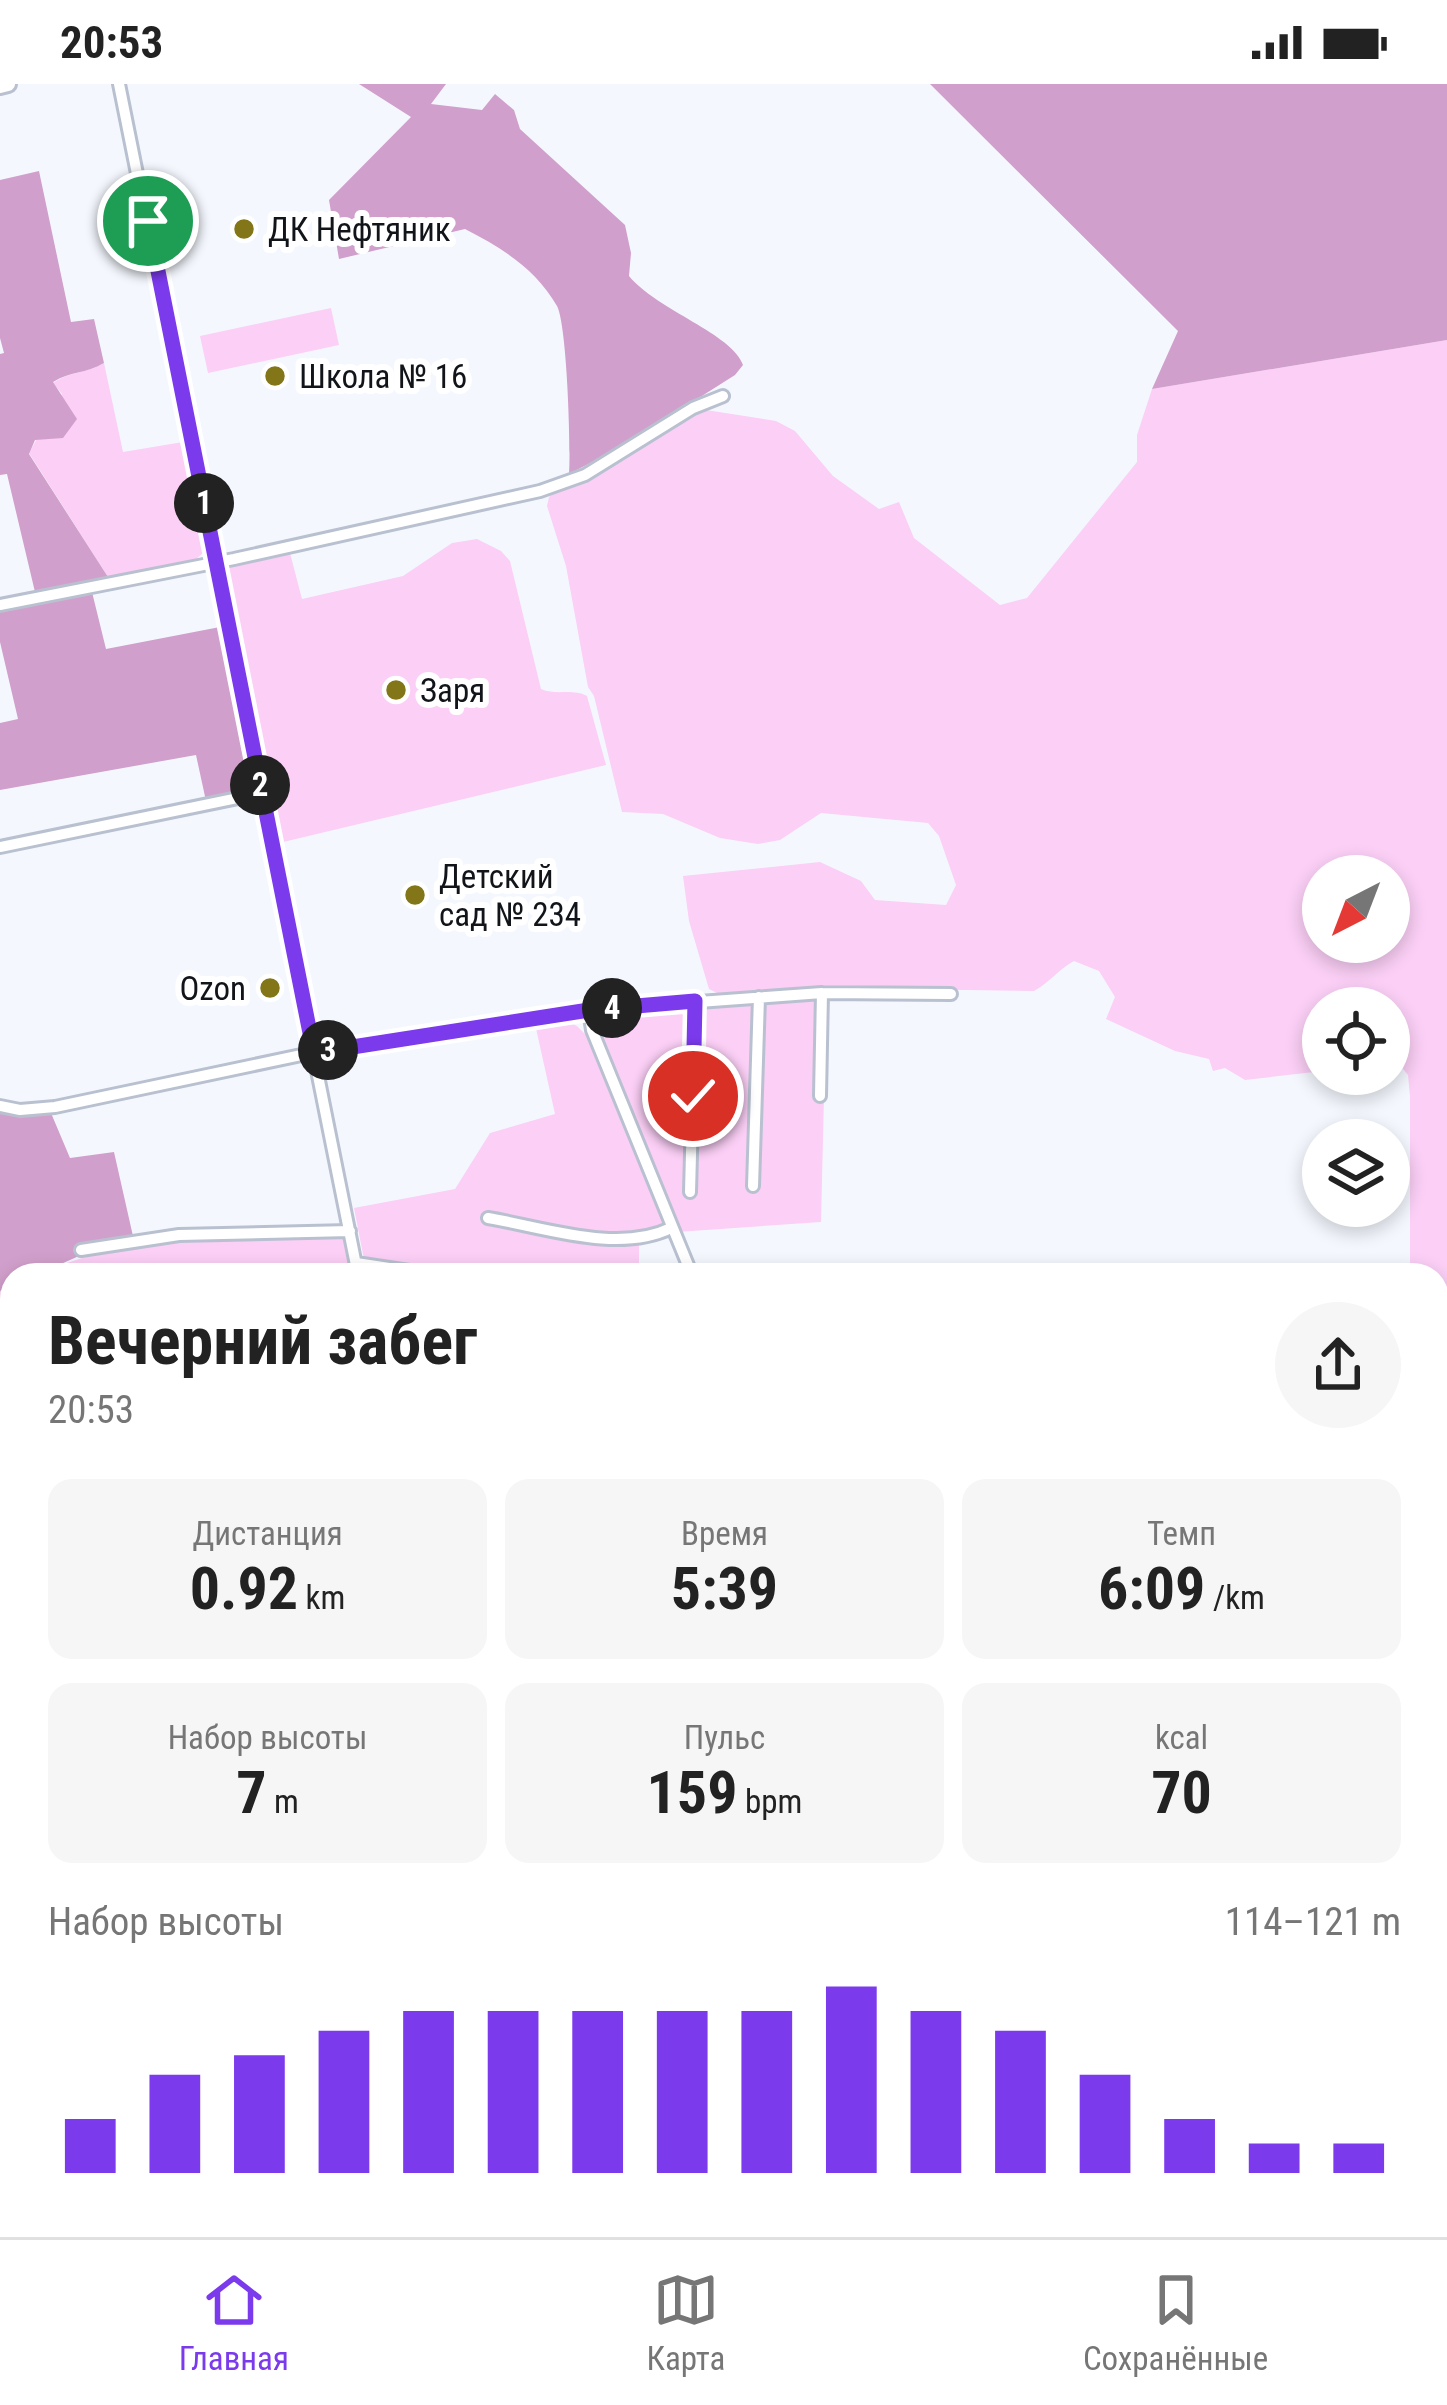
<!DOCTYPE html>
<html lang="ru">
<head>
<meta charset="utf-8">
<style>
  :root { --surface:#fff; --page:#f6f6f6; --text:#222; --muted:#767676; --line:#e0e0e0; --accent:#7c3aed }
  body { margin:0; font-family:"Roboto Condensed",sans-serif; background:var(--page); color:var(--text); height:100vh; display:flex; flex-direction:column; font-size:45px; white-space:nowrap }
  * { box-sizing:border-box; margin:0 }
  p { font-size:39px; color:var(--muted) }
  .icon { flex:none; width:66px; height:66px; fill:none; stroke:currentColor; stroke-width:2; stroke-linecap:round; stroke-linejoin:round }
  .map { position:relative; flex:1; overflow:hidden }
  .details { position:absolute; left:0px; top:1179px; width:1449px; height:975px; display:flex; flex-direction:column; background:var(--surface); border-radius:36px 36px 0 0; box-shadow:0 6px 18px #0003 }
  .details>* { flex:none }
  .needle { width:78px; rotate:222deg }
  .tools { position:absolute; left:1302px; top:771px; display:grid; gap:24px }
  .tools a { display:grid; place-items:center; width:108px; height:108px; border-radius:50%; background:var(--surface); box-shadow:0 6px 18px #0003; font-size:60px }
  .pin { position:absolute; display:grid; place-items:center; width:102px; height:102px; color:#fff; margin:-51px; border:6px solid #fff; border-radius:50%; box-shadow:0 3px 12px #0007 }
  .km { position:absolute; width:60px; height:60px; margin:-30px; border-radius:50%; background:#222; color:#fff; font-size:33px; line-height:60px; text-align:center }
  .round { display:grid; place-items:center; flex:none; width:126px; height:126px; border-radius:63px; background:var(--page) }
  .head { display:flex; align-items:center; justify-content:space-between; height:204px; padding:0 48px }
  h1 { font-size:66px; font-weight:700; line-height:90px }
  .figures { display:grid; grid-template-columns:repeat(3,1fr); gap:18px; height:204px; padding:12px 48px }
  .figures div { display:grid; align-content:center; border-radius:24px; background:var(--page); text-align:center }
  .figures b { font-size:60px; font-weight:700 }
  .figures small { font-size:33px; font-weight:400 }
  .figures p { font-size:33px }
  .chart { height:336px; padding:24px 48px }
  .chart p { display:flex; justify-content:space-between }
  .chart svg { width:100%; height:216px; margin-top:12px; stroke:var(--accent); stroke-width:6 }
  .status { display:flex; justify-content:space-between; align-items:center; height:84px; padding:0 60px; background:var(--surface); direction:ltr }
  .status svg { height:33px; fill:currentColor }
  .tab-bar { display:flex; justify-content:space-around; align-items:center; height:168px; border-top:3px solid var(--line); background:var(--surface); font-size:33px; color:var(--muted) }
  .tab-bar a { display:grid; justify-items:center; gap:6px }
  .tab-bar .current { color:var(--accent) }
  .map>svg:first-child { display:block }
  .green { fill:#fbcff6; fill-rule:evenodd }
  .forest { fill:#d19fcb }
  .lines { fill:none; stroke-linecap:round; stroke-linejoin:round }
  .minor-casing { stroke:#b9c1d0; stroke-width:16 }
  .tertiary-casing { stroke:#b9c1d0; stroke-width:20 }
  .minor { stroke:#fff; stroke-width:10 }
  .tertiary { stroke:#fff; stroke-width:14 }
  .route-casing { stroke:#fff; stroke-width:24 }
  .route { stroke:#7c3aed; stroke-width:15 }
  .poi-dot { fill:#827619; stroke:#fff; stroke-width:4.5 }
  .labels { text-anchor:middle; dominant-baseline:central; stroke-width:12; stroke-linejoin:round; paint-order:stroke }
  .poi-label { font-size:33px; fill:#111419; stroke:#fff; text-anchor:start }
</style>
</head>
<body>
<div class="status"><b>20:53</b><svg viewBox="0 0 49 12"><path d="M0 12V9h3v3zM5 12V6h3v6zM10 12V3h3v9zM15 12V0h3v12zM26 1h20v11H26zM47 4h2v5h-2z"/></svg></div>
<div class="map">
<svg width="1447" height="2153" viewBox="0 0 1447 2153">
  <rect width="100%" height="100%" fill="#f4f8fe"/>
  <path class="green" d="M331,224L339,261L208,289L200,252Z
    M1447,256V1355L1437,1333V1191H1410V1013L1408,991L1399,980L1389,981V924H1323V987L1245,996L1225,984L1213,987L1209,975L1175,967L1106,935L1115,913L1099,887L1074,877C1058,886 1049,899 1034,907L826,904L719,910L709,905L689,837L683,792L820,778L861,797L875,816L946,821L956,801L939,752L928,739L821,729L780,756L758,760L720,754L663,730L622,728L594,612L588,603L566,482L547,422L549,413L559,405L624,376L687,334L706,326L776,337L795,347L833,392L879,425L899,418L914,454L1000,521L1027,514L1137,378V351L1152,305ZM1323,792H1389V858H1323Z
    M104,279L123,368L183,358L205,467L194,477L108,493L29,369L62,310L53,299C70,287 86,290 104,279Z
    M477,455L501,467L510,477L541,605C557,612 572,604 587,612L606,681L279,759L227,490L230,483L290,469L302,515L403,492L452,459Z
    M820,915L826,928L821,1138L677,1148L599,944L606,931L754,916Z
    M562,935L577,942L590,955L668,1151H639V1191H367L354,1124L455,1105L490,1049L555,1030L535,940Z
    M346,1149L354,1191H36C133,1148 241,1153 346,1149Z
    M12,1202V1537L0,1536V1207Z"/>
  <path class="forest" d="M359,0H446L431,20L482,26L495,10L514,26L520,45L625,141L631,169L629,192C657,226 733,250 743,281L735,291L623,362L569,390C571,363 567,241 557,222C536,185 502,164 465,145L339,175L329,116L411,33Z
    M930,0H1447V256L1152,305L1178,247Z
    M39,87L71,238L94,235L104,279C86,290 70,287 53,298L77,335L63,354L35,356L29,370L108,493L35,508L7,390L0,391V270L4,269L0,254V96Z
    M92,508L106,565L220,543L251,698L244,710L206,717L196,671L0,706V639L18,635L0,558V526Z
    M0,1028L21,1032L51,1029L70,1074L114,1068L135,1161L79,1172L36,1191H12V1202L0,1207Z"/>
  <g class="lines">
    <g class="minor-casing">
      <path id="minor" d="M119,0L358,1191
        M0,521L234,475L540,407L585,391L693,324L723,312
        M0,763L262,709
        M589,926L592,946L692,1191
        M820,1012L822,909
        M0,1022L20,1026L55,1023L325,966L589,926L822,909L951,910
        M753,1102L759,913
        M690,1108L695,917
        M488,1134C543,1143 618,1170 671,1144
        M81,1166L179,1151L350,1147
        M356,1179L436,1191
        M0,1243H12
        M0,1338H12
        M0,1395H12
        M0,1500L12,1499
        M1437,1907H1447
        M0,1959H12
        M640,2142H785
        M812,2142L1124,2146L1260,2153
        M410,2153V2142
        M1439,2153L1447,2144"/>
    </g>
    <g class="tertiary-casing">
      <path id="tertiary" d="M0,2L8,0"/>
    </g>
    <use href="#minor" class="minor"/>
    <use href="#tertiary" class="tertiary"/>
  </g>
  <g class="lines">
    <g class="route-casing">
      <path id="route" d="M148,137L314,969L589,926L695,917L693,1012"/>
    </g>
    <use href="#route" class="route"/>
  </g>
  <g class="poi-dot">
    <circle cx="244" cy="145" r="12"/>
    <circle cx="275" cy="292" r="12"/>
    <circle cx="396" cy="606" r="12"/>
    <circle cx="415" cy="811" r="12"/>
    <circle cx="270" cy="904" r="12"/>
  </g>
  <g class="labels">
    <g class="poi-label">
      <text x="268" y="145">ДК Нефтяник</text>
      <text x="299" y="292">Школа № 16</text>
      <text x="420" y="606">Заря</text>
      <text x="439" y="792">Детский<tspan x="439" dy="38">сад № 234</tspan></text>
      <text x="246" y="904" text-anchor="end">Ozon</text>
    </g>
  </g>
</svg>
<div class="tools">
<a><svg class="needle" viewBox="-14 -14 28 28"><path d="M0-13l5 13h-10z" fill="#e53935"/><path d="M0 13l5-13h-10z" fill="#767676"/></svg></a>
<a><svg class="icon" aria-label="locate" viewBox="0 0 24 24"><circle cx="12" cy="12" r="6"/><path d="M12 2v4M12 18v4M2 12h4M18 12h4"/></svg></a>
<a><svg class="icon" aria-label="layers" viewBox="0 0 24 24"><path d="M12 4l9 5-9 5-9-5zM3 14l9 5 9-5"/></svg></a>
</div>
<div class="pin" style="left:148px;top:137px;background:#1e9e55"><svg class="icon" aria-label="arrive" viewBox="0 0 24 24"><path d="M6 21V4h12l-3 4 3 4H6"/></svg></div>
<div class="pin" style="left:693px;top:1012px;background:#d93025"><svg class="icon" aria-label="check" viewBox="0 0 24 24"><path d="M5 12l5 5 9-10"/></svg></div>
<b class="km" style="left:204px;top:419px">1</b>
<b class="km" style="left:260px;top:701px">2</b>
<b class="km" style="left:328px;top:966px">3</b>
<b class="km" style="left:612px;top:924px">4</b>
<section class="details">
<div class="head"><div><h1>Вечерний забег</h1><p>20:53</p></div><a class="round"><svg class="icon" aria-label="share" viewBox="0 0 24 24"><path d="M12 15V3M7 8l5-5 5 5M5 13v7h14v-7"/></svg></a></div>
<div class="figures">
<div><p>Дистанция</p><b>0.92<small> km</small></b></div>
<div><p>Время</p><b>5:39</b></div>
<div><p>Темп</p><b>6:09<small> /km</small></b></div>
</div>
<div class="figures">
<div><p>Набор высоты</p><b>7<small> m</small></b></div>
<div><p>Пульс</p><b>159<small> bpm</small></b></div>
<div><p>kcal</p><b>70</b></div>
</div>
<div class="chart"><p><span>Набор высоты</span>114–121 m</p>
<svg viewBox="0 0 160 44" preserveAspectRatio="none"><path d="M5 44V33M15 44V24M25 44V20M35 44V15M45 44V11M55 44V11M65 44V11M75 44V11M85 44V11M95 44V6M105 44V11M115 44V15M125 44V24M135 44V33M145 44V38M155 44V38"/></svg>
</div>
</section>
</div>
<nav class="tab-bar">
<a class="current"><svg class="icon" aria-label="home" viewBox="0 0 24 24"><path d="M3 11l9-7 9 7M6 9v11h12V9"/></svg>Главная</a>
<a><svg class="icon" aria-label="map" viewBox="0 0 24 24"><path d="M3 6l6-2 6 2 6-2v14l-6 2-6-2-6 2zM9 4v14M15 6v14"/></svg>Карта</a>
<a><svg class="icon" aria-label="saved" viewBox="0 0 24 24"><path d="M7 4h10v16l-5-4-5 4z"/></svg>Сохранённые</a>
</nav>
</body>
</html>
